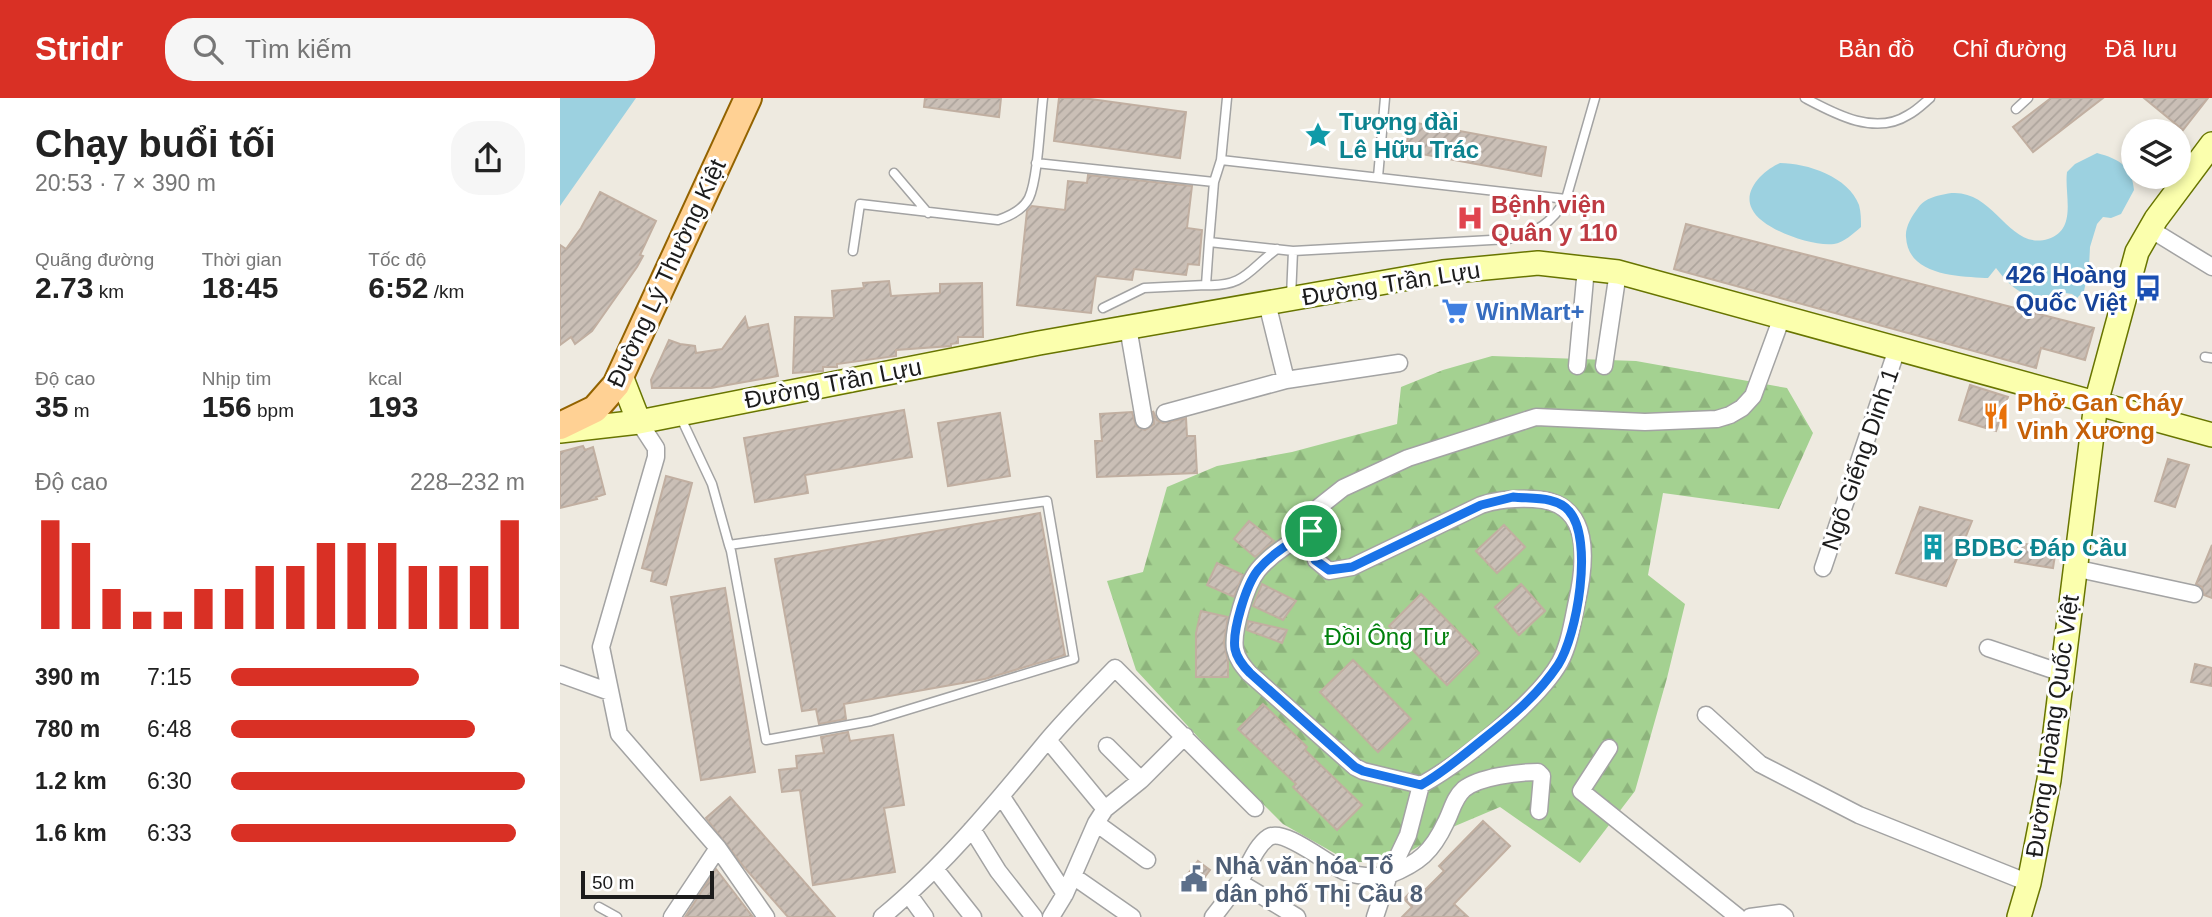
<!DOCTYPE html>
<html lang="vi">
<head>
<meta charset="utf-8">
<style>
  :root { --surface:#fff; --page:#f6f6f6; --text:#222; --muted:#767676; --accent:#d93025 }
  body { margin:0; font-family:Helvetica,sans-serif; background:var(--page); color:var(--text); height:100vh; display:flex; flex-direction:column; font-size:26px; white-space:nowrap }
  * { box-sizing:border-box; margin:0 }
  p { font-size:23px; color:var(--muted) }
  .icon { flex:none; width:38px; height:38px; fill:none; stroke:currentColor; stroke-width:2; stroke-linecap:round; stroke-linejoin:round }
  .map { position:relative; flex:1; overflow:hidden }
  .details { display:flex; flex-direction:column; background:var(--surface); width:560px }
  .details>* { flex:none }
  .controls { position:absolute; left:1561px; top:21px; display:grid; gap:14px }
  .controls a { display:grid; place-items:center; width:70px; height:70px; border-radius:50%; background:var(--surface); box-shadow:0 4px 10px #0003; font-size:35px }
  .scale { position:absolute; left:21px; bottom:18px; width:133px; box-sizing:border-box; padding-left:7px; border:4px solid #1c1c1c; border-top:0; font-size:19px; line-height:24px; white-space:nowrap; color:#1c1c1c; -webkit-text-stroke:5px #fff; paint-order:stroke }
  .pin { position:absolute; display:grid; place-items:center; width:60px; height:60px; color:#fff; margin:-30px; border:4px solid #fff; border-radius:50%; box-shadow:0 2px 7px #0007 }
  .round { display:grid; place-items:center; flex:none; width:74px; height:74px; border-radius:28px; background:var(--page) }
  .summary { display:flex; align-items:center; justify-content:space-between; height:119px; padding:0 35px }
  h1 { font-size:38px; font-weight:700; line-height:52px }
  .figures { display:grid; grid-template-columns:repeat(3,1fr); gap:10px; height:119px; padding:7px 35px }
  .figures div { display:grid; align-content:center }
  .figures b { font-size:30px; font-weight:700 }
  .figures small { font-size:19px; font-weight:400 }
  .figures p { font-size:19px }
  .chart { height:196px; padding:14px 35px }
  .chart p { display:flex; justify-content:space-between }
  .chart svg { width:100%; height:126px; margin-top:7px; stroke:var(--accent); stroke-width:6 }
  ul { padding:0 35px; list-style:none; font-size:23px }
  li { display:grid; grid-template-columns:112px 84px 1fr; align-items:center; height:52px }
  li i { height:18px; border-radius:9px; background:var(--accent) }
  header { display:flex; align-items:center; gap:42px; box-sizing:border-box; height:98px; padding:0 35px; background:var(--accent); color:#fff }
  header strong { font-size:33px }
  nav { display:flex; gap:38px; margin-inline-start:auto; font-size:24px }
  .search { width:490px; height:63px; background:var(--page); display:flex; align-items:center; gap:18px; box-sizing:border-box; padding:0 24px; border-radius:28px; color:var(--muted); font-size:26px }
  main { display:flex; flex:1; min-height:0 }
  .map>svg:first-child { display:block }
  .forest { fill:url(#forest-firs) }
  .water { fill:#9cd1e0 }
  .building { fill:url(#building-hatch); stroke:#c1afa1; stroke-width:2 }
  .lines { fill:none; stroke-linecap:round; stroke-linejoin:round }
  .service-casing { stroke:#a3a3a3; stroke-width:11 }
  .minor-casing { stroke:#a3a3a3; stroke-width:19 }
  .secondary-casing { stroke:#687500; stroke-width:26 }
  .primary-casing { stroke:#936300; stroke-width:30 }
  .service { stroke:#fff; stroke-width:8 }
  .minor { stroke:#fff; stroke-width:16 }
  .secondary { stroke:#fbffad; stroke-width:23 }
  .primary { stroke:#ffd194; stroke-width:26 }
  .route-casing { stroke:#fff; stroke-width:14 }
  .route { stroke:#1a73e8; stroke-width:9 }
  .labels { text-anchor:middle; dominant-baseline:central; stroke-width:6; stroke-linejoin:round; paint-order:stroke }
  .culture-label { font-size:24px; font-weight:bold; fill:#0d838f; stroke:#fff; text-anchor:start }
  .health-label { font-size:24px; font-weight:bold; fill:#be3a42; stroke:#fff; text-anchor:start }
  .street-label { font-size:24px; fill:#1c1c1c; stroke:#fff }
  .transit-label { font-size:24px; font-weight:bold; fill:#164399; stroke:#fff; text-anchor:end }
  .shop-label { font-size:24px; font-weight:bold; fill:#366cbe; stroke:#fff; text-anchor:start }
  .food-label { font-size:24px; font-weight:bold; fill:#c56008; stroke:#fff; text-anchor:start }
  .park-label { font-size:24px; fill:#02810d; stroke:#fff }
  .service-label { font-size:24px; font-weight:bold; fill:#4e5e75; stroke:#fff; text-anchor:start }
</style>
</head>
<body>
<header>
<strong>Stridr</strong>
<div class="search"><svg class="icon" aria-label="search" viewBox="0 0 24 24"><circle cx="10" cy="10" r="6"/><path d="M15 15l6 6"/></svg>Tìm kiếm</div>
<nav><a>Bản đồ</a><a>Chỉ đường</a><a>Đã lưu</a></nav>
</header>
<main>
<section class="details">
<div class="summary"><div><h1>Chạy buổi tối</h1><p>20:53 · 7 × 390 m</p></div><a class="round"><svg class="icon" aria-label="share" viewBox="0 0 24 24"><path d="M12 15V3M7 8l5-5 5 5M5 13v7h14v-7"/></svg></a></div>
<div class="figures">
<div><p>Quãng đường</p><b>2.73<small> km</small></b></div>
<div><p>Thời gian</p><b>18:45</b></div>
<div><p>Tốc độ</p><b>6:52<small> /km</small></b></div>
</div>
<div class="figures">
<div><p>Độ cao</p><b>35<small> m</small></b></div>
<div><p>Nhịp tim</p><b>156<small> bpm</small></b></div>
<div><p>kcal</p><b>193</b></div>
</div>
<div class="chart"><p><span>Độ cao</span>228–232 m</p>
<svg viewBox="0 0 160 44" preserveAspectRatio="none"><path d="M5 44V6M15 44V14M25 44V30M35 44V38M45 44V38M55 44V30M65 44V30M75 44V22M85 44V22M95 44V14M105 44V14M115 44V14M125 44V22M135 44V22M145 44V22M155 44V6"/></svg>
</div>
<ul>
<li><b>390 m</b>7:15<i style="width:64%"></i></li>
<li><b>780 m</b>6:48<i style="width:83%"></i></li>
<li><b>1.2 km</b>6:30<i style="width:100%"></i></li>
<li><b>1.6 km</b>6:33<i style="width:97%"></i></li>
</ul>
</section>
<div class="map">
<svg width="1652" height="819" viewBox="0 0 1652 819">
  <defs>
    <pattern id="forest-firs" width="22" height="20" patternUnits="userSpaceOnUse" patternTransform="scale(1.75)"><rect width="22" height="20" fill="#a4d191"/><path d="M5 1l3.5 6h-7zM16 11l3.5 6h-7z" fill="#8db37c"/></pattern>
    <pattern id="building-hatch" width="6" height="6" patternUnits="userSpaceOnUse" patternTransform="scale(1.75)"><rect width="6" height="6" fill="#cabfb6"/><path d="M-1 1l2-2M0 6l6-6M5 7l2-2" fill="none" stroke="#ada49c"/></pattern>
  </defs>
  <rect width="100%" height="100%" fill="#eeeae0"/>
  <path class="forest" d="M932,258L1076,263L1227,290L1253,335L1219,411L1103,395L1088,477L1125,506L1107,580L1075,693L1020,765L940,709L888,731L832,764H790L723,726L661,664L576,572L547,483L583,474L607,389L657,368L732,354L837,326L841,289L883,272Z"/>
  <path class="water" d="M0,0H76L0,108Z
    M1537,55C1559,61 1572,68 1574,92L1561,116L1551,120L1543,119L1537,126L1530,149L1529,169L1524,193L1517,200L1512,196L1505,195L1500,203C1465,195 1460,201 1436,170L1428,180H1425C1398,178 1348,178 1346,139C1345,129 1352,118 1358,110C1363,102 1372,99 1381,97C1433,82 1446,154 1488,141C1518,132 1504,96 1507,74L1515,66Z
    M1220,65C1247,65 1289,79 1299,107C1301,114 1301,122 1301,129C1294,135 1283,145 1274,146C1252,149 1201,131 1192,111C1182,92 1204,72 1220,65Z"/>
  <path class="building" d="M365,0H441L439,19L364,9Z
    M499,0H523L626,14L620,60L494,43Z
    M1491,0H1543L1473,54L1453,29Z
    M1584,0H1648L1623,32Z
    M851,24L986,49L981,78L845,53Z
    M528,77L632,88L627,130L642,132L639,167L628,166L626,177L574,171L572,182L536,178L531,215L457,207L467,113L472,108L505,112L508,83L527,85Z
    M40,94L96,123L80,157L83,158L77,169L32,233L15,246L11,239L0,247V147L6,151L21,130Z
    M1126,126L1534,230L1525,262L1481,250L1476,270L1114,171Z
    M329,183L331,198L380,195V186L422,185L423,239H398V245L391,246V248L336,252V258L277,266V269H263V273L233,275L235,219L274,220L272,193L304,190L303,185Z
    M185,219L188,230L208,226L218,278L151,290H92L91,282L109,242L120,246L135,248L136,255L162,251Z
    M1410,287L1448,299L1436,333L1399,322Z
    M344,312L352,359L245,377L248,395L195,404L184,340Z
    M593,313L597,322L603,325L626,320L627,338H635L637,375L537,379L535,343H542L540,316L572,314L576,328L585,332L594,326Z
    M440,315L450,378L388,388L378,325Z
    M23,348L25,352L33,349L45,396L36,399L37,401L0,410V354Z
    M1608,361L1629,367L1615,409L1595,403Z
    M106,378L132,385L106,487L91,483L93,473L82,470Z
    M1360,409L1412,423L1386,488L1336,475Z
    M480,415L505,557L425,581L284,606L286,621L259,626L256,611L242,613L215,461Z
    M689,423L714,443L695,459L674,441Z
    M944,427L965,449L937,475L916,453Z
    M1459,445L1496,451L1493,470L1455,464Z
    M1652,447V500L1644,497L1642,489L1636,486Z
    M657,465L683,477L674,499L647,487Z
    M702,486L736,503L723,522L693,508Z
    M961,486L985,513L959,537L935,509Z
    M165,490L195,674L141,682L111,499Z
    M861,496L919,555L887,587L829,528Z
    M641,513L668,519L664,544L668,564V579H636V535Z
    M688,523L727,532L722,545L687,532Z
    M793,562L851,621L818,654L760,594Z
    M1635,566L1652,570V588L1631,584Z
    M703,606L747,649L745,652L802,707L777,732L733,689L736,686L678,631Z
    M288,634L290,643L333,637L344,707L324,710L335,774L253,787L240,692L222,694L219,672L237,670L236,658L264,655L261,639Z
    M170,699L275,819H228L184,769L146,720Z
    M923,723L950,748L894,806L908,819H842L852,809L844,801L858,786L865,792L884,773L879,768Z
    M638,763L650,772L633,795L620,786Z
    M156,771L189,814L193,819H125Z"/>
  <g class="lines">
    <g class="service-casing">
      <path id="service" d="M1245,0C1275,16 1315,38 1348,17C1356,13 1363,6 1370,0
        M1456,11L1468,0
        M661,62L667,0
        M476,65L654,84L661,62L1006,101
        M334,75L368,115
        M818,79L825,0
        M654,84L649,144L733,153L949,141C976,135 992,125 1006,101L1035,0
        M293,153L300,106L438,122C450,118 463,112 469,100C478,81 480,23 483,0
        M646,187C685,189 689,171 717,151
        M731,199L733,153
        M543,210L584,190L646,187L649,144
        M1645,259L1652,260
        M120,318L152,386L169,447L171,453L206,642L311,623L514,561L487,403L169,447
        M39,809L57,819"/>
    </g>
    <g class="minor-casing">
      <path id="minor" d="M1590,131L1652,169
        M707,205L726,282
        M568,229L584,322
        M1017,268L1026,170
        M1044,268L1058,174
        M605,315L726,282L839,265
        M79,324L96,350V359L41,549L59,636L158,750L206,819
        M751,433C732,443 712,455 698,472C686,487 672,533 675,551C677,561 683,568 689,575L795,669L803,673L861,687C900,666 979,602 1000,564C1009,547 1012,527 1016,508C1026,465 1034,403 973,401C954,400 939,401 921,407L792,469L769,473L756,462L751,433L759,409L783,390L848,360L976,319L1085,324L1157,321L1170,317L1182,310L1193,298L1222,219
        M1263,470L1337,251
        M1514,470L1634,496
        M1428,550L1502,575
        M0,576L50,594
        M1146,617L1200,666L1299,717L1469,785
        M488,642L545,711
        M547,648L581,682
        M1049,650L1021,693L1178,819
        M442,699L505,796
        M536,725L587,762
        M412,731L438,773L474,819
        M375,771L413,819
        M513,778L572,819
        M679,784L737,819
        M349,797L365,819
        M112,819L158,750
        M322,819C384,768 435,706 486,644C508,618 532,594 555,570L695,710
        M491,819L505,796L536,725L545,711L581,682L625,638
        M653,819C662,808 671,796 679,784C688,771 695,748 709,739C725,730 768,767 786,774C800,779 814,779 829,777L848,737L861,687
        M815,819L829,777C859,765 872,754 886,724C892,712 894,700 904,691C919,679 958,674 978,674L982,678L979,713
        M1190,819L1220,815L1225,819"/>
    </g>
    <g class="secondary-casing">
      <path id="secondary" d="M61,278L79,324
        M0,333L79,324L479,245L883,174L978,165L1058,174L1652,337
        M1459,819L1469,785L1489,682L1536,305L1577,154L1596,121L1652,46"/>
    </g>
    <g class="primary-casing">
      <path id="primary" d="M0,328L35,311L56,287L188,0"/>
    </g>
    <use href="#service" class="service"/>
    <use href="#minor" class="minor"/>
    <use href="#secondary" class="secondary"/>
    <use href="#primary" class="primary"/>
  </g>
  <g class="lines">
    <g class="route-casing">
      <path id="route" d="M953,399C971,401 997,398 1009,413C1034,441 1017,538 998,567C978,597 950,620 922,642C902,658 884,674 861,687L803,673L795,669L690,575C683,568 677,561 675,551C672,533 686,487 698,472C712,455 733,443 751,433L755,462L769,472L792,469L921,407Z"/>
    </g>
    <use href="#route" class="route"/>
  </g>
  <defs>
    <g id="sight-bare" transform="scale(2.1)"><path d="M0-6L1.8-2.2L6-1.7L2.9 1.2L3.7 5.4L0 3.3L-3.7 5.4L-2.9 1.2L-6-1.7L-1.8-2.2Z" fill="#0f9aa8" stroke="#fff" stroke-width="2.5" paint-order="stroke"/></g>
    <g id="hospital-bare" transform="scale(2.1)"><path d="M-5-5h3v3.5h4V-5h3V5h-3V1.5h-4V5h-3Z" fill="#e0444e" stroke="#fff" stroke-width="2.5" paint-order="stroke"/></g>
    <g id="bus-bare" transform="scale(2.1)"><path d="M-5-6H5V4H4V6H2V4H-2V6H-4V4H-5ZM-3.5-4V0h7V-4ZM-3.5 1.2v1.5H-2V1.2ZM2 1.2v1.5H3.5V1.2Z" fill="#1a4fb4" stroke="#fff" stroke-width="2.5" paint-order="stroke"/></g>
    <g id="supermarket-bare" transform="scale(2.1)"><path d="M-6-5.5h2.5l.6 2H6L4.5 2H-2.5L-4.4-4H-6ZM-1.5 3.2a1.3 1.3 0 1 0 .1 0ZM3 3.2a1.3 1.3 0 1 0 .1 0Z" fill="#3f7fe0" stroke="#fff" stroke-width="2.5" paint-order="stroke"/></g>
    <g id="restaurant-bare" transform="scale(2.1)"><path d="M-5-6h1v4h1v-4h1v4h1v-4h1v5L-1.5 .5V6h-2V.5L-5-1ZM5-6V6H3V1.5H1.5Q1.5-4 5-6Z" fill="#e8710a" stroke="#fff" stroke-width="2.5" paint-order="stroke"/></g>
    <g id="building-bare" transform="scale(2.1)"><path d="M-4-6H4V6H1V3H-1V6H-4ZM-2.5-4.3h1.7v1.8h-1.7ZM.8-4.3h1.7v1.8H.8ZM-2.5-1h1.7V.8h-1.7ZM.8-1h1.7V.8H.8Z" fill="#0f9aa8" stroke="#fff" stroke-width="2.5" paint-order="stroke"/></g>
    <g id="civic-bare" transform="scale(2.1)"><path d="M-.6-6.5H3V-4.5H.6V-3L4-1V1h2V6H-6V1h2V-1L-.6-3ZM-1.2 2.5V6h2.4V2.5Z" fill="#5c6f8a" stroke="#fff" stroke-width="2.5" paint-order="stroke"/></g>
  </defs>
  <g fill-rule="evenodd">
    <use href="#sight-bare" x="758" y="37"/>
    <use href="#hospital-bare" x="910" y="120"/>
    <use href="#bus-bare" x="1588" y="190"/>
    <use href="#supermarket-bare" x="895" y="213"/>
    <use href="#restaurant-bare" x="1436" y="318"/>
    <use href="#building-bare" x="1373" y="449"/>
    <use href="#civic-bare" x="634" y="781"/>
  </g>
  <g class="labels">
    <g class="culture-label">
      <text x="779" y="23">Tượng đài<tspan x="779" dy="28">Lê Hữu Trác</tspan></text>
      <text x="1394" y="449">BDBC Đáp Cầu</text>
    </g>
    <g class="health-label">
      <text x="931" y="106">Bệnh viện<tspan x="931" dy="28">Quân y 110</tspan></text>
    </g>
    <g class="street-label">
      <text transform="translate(106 175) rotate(-65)">Đường Lý Thường Kiệt</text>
      <text transform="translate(831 185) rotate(-9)">Đường Trần Lựu</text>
      <text transform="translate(273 285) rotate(-11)">Đường Trần Lựu</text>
      <text transform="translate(1300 361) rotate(-71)">Ngõ Giếng Dinh 1</text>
      <text transform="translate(1492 628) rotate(-82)">Đường Hoàng Quốc Việt</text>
    </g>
    <g class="transit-label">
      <text x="1567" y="176">426 Hoàng<tspan x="1567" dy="28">Quốc Việt</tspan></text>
    </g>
    <g class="shop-label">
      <text x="916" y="213">WinMart+</text>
    </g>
    <g class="food-label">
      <text x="1457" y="304">Phở Gan Cháy<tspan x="1457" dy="28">Vinh Xương</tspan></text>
    </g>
    <g class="park-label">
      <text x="827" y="538">Đồi Ông Tư</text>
    </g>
    <g class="service-label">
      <text x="655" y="767">Nhà văn hóa Tổ<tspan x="655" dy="28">dân phố Thị Cầu 8</tspan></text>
    </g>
  </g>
</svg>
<div class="controls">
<a><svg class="icon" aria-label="layers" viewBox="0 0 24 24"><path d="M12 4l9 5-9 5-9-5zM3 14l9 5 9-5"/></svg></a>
</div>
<div class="scale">50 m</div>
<div class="pin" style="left:751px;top:433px;background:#1e9e55"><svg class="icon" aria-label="arrive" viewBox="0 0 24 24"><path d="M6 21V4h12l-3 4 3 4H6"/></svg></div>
</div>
</main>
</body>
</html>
